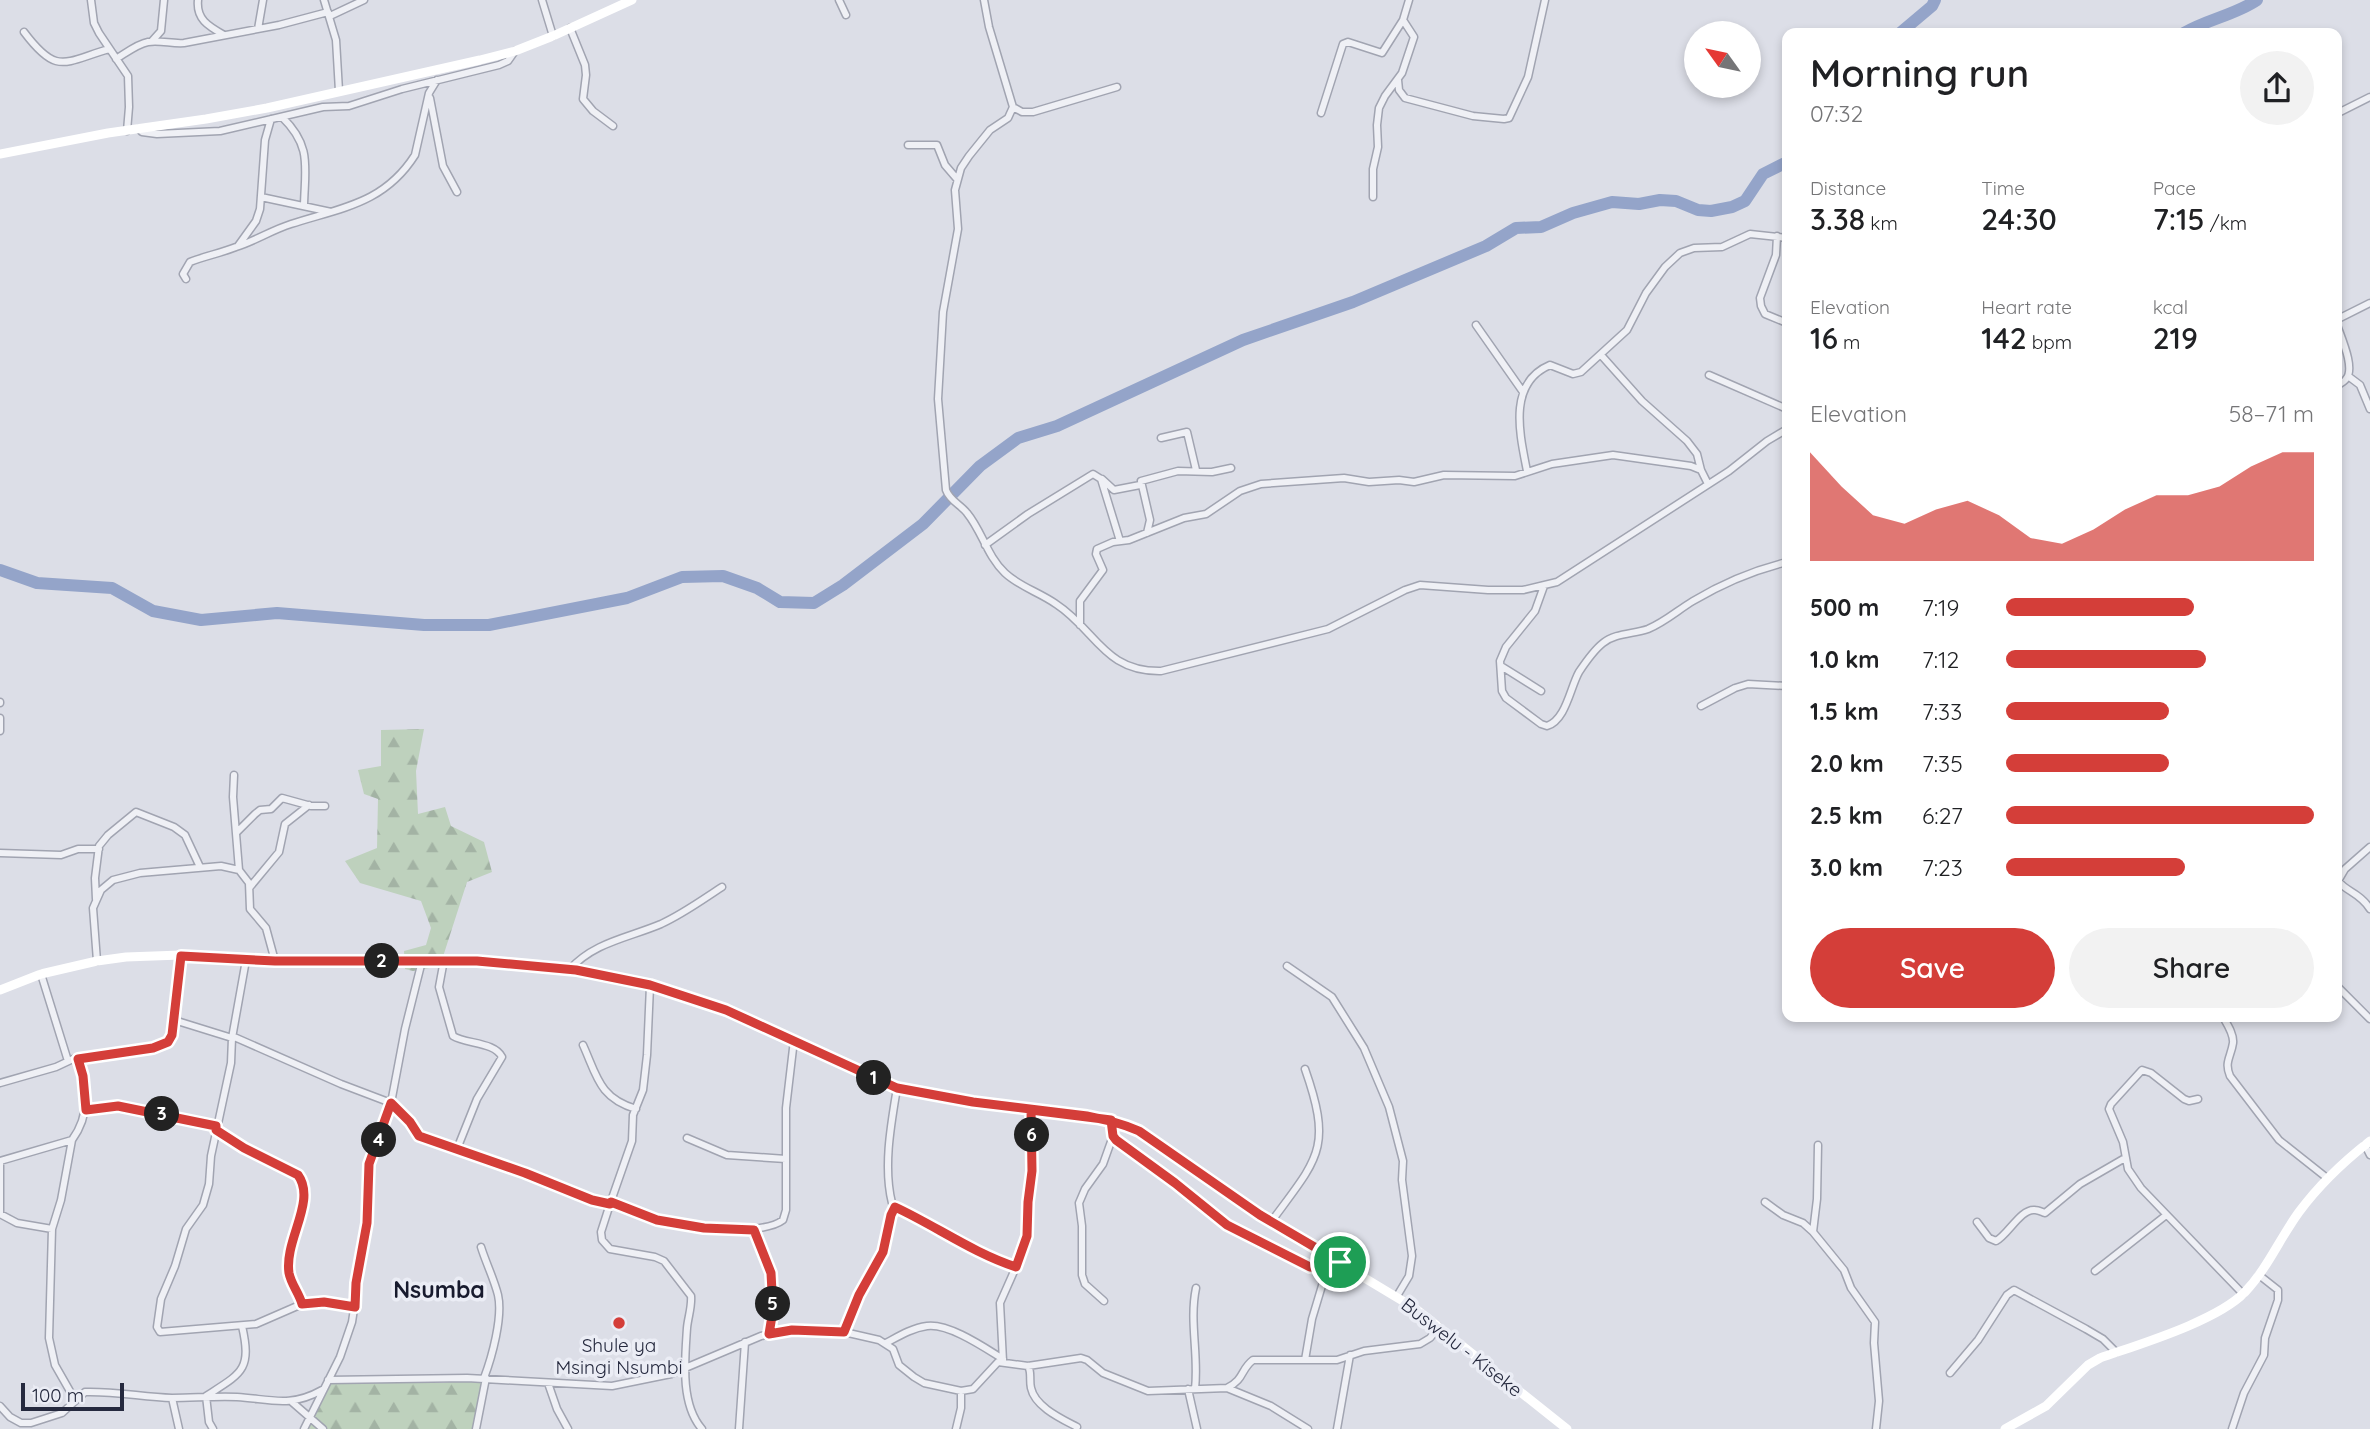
<!DOCTYPE html>
<html lang="en">
<head>
<meta charset="utf-8">
<style>
  :root { --surface:#fff; --page:#f2f2f2; --text:#202124; --muted:#757577; --accent:#d43e39 }
  body { margin:0; font-family:Quicksand,sans-serif; background:var(--page); color:var(--text); height:100vh; display:flex; flex-direction:column; font-size:26px; white-space:nowrap }
  * { box-sizing:border-box; margin:0 }
  p { font-size:23px; color:var(--muted) }
  .icon { flex:none; width:38px; height:38px; fill:none; stroke:currentColor; stroke-width:2; stroke-linecap:round; stroke-linejoin:round }
  .map { position:relative; flex:1; overflow:hidden }
  .sheet { position:absolute; left:1782px; top:28px; width:560px; height:994px; display:flex; flex-direction:column; background:var(--surface); border-radius:14px; box-shadow:0 4px 10px #0003 }
  .sheet>* { flex:none }
  .needle { width:46px; rotate:303deg }
  .tools { position:absolute; left:1684px; top:21px; display:grid; gap:14px }
  .tools a { display:grid; place-items:center; width:77px; height:77px; border-radius:50%; background:var(--surface); box-shadow:0 4px 10px #0003; font-size:35px }
  .scale { position:absolute; left:21px; bottom:18px; width:103px; box-sizing:border-box; padding-left:7px; border:4px solid #25293e; border-top:0; font-size:19px; line-height:24px; white-space:nowrap; color:#25293e; -webkit-text-stroke:5px #ebedf5; paint-order:stroke }
  .pin { position:absolute; display:grid; place-items:center; width:60px; height:60px; color:#fff; margin:-30px; border:4px solid #fff; border-radius:50%; box-shadow:0 2px 7px #0007 }
  .km { position:absolute; width:35px; height:35px; margin:-18px; border-radius:50%; background:#222; color:#fff; font-size:19px; line-height:35px; text-align:center }
  .round { display:grid; place-items:center; flex:none; width:74px; height:74px; border-radius:37px; background:var(--page) }
  .overview { display:flex; align-items:center; justify-content:space-between; height:119px; padding:0 28px }
  h1 { font-size:38px; font-weight:600; line-height:52px }
  .figures { display:grid; grid-template-columns:repeat(3,1fr); gap:10px; height:119px; padding:7px 28px }
  .figures div { display:grid; align-content:center }
  .figures b { font-size:30px; font-weight:600 }
  .figures small { font-size:19px; font-weight:400 }
  .figures p { font-size:19px }
  .chart { height:196px; padding:14px 28px }
  .chart p { display:flex; justify-content:space-between }
  .chart svg { width:100%; height:126px; margin-top:7px; fill:var(--accent); opacity:.7 }
  .action { display:flex; gap:14px; margin-top:auto; padding:14px 28px }
  .action a { flex:1; height:80px; border-radius:42px; background:var(--accent); color:#fff; font-size:28px; font-weight:600; line-height:80px; text-align:center }
  .action a+a { background:var(--page); color:var(--text) }
  ul { padding:0 28px; list-style:none; font-size:23px }
  li { display:grid; grid-template-columns:112px 84px 1fr; align-items:center; height:52px }
  li i { height:18px; border-radius:9px; background:var(--accent) }
  .map>svg:first-child { display:block }
  .forest { fill:url(#forest-firs) }
  .lines { fill:none; stroke-linecap:round; stroke-linejoin:round }
  .river { stroke:#94a4c9; stroke-width:12 }
  .street-casing { stroke:#a1a4b1; stroke-width:9 }
  .street { stroke:#eff0f5; stroke-width:6 }
  .secondary { stroke:#fff; stroke-width:9 }
  .route-casing { stroke:#fff; stroke-width:14 }
  .route { stroke:#d43e39; stroke-width:9 }
  .poi-dot { fill:#d43e39; stroke:#ebedf5; stroke-width:2.5 }
  .labels { text-anchor:middle; dominant-baseline:central; stroke-width:7; stroke-linejoin:round; paint-order:stroke }
  .poi-label { font-size:19px; fill:#25293e; stroke:#ebedf5 }
  .street-label { font-size:19px; fill:#25293e; stroke:#ebedf5 }
  .quarter-label { font-size:23px; font-weight:bold; fill:#181b2e; stroke:#ebedf5 }
</style>
</head>
<body>
<div class="map">
<svg width="2370" height="1429" viewBox="0 0 2370 1429">
  <defs>
    <pattern id="forest-firs" width="22" height="20" patternUnits="userSpaceOnUse" patternTransform="scale(1.75)"><rect width="22" height="20" fill="#bed1bd"/><path d="M5 1l3.5 6h-7zM16 11l3.5 6h-7z" fill="#a3b3a4"/></pattern>
  </defs>
  <rect width="100%" height="100%" fill="#dcdee7"/>
  <path class="forest" d="M424,729L416,771L418,814L445,807L451,826L484,842L492,872L467,882L440,966L413,971L405,969L404,951L426,945L431,928L421,901L360,883L345,861L377,848L378,799L364,794L358,770L381,766V730Z
    M329,1379L442,1383L469,1379L484,1382L475,1429H304Z"/>
  <g class="lines">
    <path class="river" d="M1900,33L1932,6L1935,0
      M2184,33C2208,19 2235,15 2257,0
      M0,570L37,583L112,588L153,611L201,620L277,613L424,625H489L627,598L682,577L723,576L757,588L780,602L814,603L843,585L923,524L980,466L1018,438L1057,426L1243,340L1353,302L1486,246L1516,228L1541,227L1573,213L1612,202L1639,204L1660,200L1676,201L1698,210L1711,211L1732,207L1745,201L1763,174L1787,162"/>
    <g class="street-casing">
      <path id="street" d="M91,0L94,23L99,33L128,76L129,107L127,131
        M198,0C196,19 208,26 224,35
        M324,0L336,40L339,91
        M542,0L553,36
        M839,0L846,15
        M984,0L989,27L1013,107L1008,118L990,130L969,156L961,168L955,190L958,229L943,312L938,399L946,490C950,501 960,504 967,513C982,531 987,556 1005,573C1020,587 1039,592 1056,604C1096,630 1104,672 1161,671L1328,629L1405,590L1420,585L1488,590H1523L1557,582L1729,471L1767,441L1787,429
        M330,16L364,0
        M570,28L585,65L586,75L583,99L593,111L613,126
        M258,29L263,0
        M24,32C57,76 64,62 109,49
        M152,41L161,31L164,0
        M116,59C126,53 137,44 148,42C160,40 172,44 184,43L279,25L328,12
        M1398,80L1399,90L1405,98L1473,116L1504,119L1509,118L1528,77L1545,0
        M430,98L443,166L457,192
        M1013,107L1022,112H1033L1117,87
        M1321,113L1343,44L1348,42L1382,53L1403,20
        M2336,114L2370,97
        M282,117C312,146 305,167 304,205
        M139,129L142,132L157,134L220,131L323,107L349,106L402,89L499,65L508,61L515,51
        M908,145H937L945,165L957,179
        M261,197L331,212
        M1373,197V169L1378,147L1377,125L1379,108L1385,96L1402,73L1414,37L1403,20L1409,0
        M1777,236L1776,255L1760,298L1761,306L1765,314L1787,323
        M238,246L256,221L260,209L265,140L271,119
        M186,279L183,274L190,262C205,256 221,253 236,247C255,241 272,230 291,224C340,208 384,204 415,155L429,93L437,80
        M2336,320L2370,303
        M2336,322C2340,335 2356,368 2346,379C2345,381 2338,385 2336,386
        M1476,325L1523,392
        M1601,355L1642,401L1687,441L1697,454L1701,470
        M1709,375L1787,409
        M2348,376L2360,385L2370,409
        M1161,438L1187,432L1196,470
        M1527,471C1520,435 1507,383 1550,365L1573,374L1581,372L1627,330L1646,293L1665,267L1680,253L1694,248L1722,247L1750,234L1787,238
        M1102,479L1114,490L1140,485
        M1147,533L1150,520L1141,481L1178,471L1212,472L1231,468
        M985,545L1028,514L1093,474L1101,479L1120,541
        M1544,586L1535,611L1506,647L1500,661L1502,691L1506,698L1541,724L1547,726C1566,720 1570,688 1579,672C1585,663 1594,650 1603,643C1615,633 1634,634 1648,629C1665,622 1678,610 1693,601C1723,583 1754,570 1787,562
        M1080,625V601L1103,570L1096,554L1097,549L1113,542L1129,540L1184,518L1206,514L1240,491L1261,484L1344,478L1369,482L1399,480L1414,482L1444,475L1515,476L1552,464L1613,455L1691,466L1701,470L1708,484
        M1501,666L1541,691
        M0,703V702
        M1701,706L1735,688L1748,684L1787,686
        M0,718V731
        M234,775L233,797L239,870
        M237,832L255,814L260,810L271,809L282,798L311,806H325
        M2370,847L2345,869L2338,881C2347,892 2360,893 2370,909
        M0,853L61,855L78,849H99
        M250,887L279,852L285,824L309,805
        M96,899L95,878L99,846L108,835L136,812L174,827L185,835L200,867
        M246,960L232,1038L231,1063L211,1156L209,1184L203,1205L186,1229L175,1266L161,1299L157,1327L160,1332L256,1324L302,1304L313,1302L355,1307
        M444,960L439,987L453,1036C466,1044 495,1042 502,1057L477,1099L457,1149
        M97,961L93,908L101,890L113,880L140,873L221,866L239,870L249,883L250,909L266,928L275,961
        M1287,966L1332,997L1364,1048L1389,1107L1403,1161L1402,1180L1412,1256L1409,1276L1397,1296
        M569,970C594,942 628,938 661,924C683,914 702,900 722,887
        M41,974L68,1061
        M2336,985L2370,1019
        M650,986L647,1055L643,1090L633,1115L632,1141L610,1204L601,1232L602,1240L610,1249L655,1257L664,1261L691,1296C692,1307 688,1317 687,1328C685,1359 680,1404 702,1429
        M2223,1017C2227,1024 2234,1034 2233,1043C2231,1057 2224,1062 2230,1076L2279,1140L2327,1178
        M174,1020L232,1038
        M232,1036L341,1084L391,1103L410,1122L419,1136L525,1173L592,1200L610,1204
        M583,1045C597,1076 599,1098 636,1109
        M0,1083L56,1067L73,1059L154,1048L168,1042L172,1035L181,955
        M897,1088C891,1124 883,1167 892,1203L991,1259L1016,1267
        M2198,1099L2189,1101L2184,1099L2151,1073L2142,1070L2111,1104L2109,1109L2123,1142L2128,1169L2141,1188L2243,1294
        M86,1110L118,1106L217,1126
        M1111,1120L1113,1136L1116,1140L1175,1183L1227,1225L1310,1267L1327,1269L1340,1262
        M216,1130L244,1148L298,1175C311,1193 301,1209 295,1228C292,1240 289,1254 289,1267C289,1280 298,1291 302,1304
        M687,1138L727,1155L786,1159
        M72,1140L61,1200L52,1229L49,1338L55,1365L75,1400
        M1818,1145L1817,1199L1813,1232L1844,1270L1851,1288L1875,1322L1874,1343L1879,1401L1876,1429
        M2365,1145L2370,1155
        M0,1161L72,1140C91,1114 87,1088 78,1059
        M0,1163V1213
        M611,1202C626,1209 641,1216 656,1220C683,1227 761,1237 783,1220L786,1210V1108L794,1040
        M1765,1202L1783,1215L1803,1223L1813,1232
        M0,1214L17,1223L52,1229
        M1271,1222C1318,1158 1333,1149 1305,1069
        M1977,1222L1989,1238L1996,1241C2008,1235 2021,1208 2035,1210C2038,1210 2042,1212 2045,1213L2080,1184L2125,1158
        M754,1230L771,1273L773,1310L770,1333
        M481,1247C486,1263 494,1279 498,1295C503,1317 492,1357 484,1378
        M2095,1271L2165,1216
        M1104,1301L1085,1284L1082,1275V1226L1079,1203L1085,1189L1103,1164L1113,1136
        M844,1332L859,1295L883,1252L891,1215L895,1207
        M886,1343C899,1336 912,1328 927,1326C949,1323 985,1348 1003,1359
        M1305,1360L1312,1319L1327,1269
        M1003,1361L1000,1303L1023,1251L1027,1236L1028,1202L1032,1171L1031,1110
        M1028,1366C1032,1373 1029,1379 1031,1388C1035,1407 1062,1419 1077,1427
        M1950,1373L1978,1340L2007,1295L2014,1290L2086,1329L2103,1339L2116,1352
        M328,1380L467,1378L612,1386L671,1374L761,1336L792,1330L844,1332L879,1340L893,1349L899,1365L914,1377L924,1383L961,1391L973,1389L998,1362L1028,1366L1081,1358L1087,1360L1103,1373L1148,1391L1227,1388C1245,1379 1240,1370 1253,1360H1337L1364,1351L1420,1344L1430,1338L1439,1327
        M548,1383L557,1409L568,1429
        M1227,1388L1271,1406L1308,1429
        M1188,1389L1197,1429
        M1195,1389C1199,1355 1189,1322 1196,1288
        M172,1398L179,1429
        M292,1402L323,1429
        M0,1406L10,1417L21,1423H31L62,1413L85,1392C114,1391 143,1397 172,1398C194,1398 215,1396 237,1397C270,1399 290,1408 322,1390
        M213,1429L209,1422L206,1396C242,1373 252,1370 242,1326
        M304,1429L340,1357L352,1322L367,1223L369,1164L391,1103L405,1029L422,961
        M476,1429L486,1378
        M739,1429L745,1342
        M956,1429L961,1408V1391
        M1337,1429L1350,1355
        M2232,1429L2244,1393L2264,1355L2265,1338L2278,1300V1290L2259,1275"/>
    </g>
    <use href="#street" class="street"/>
    <path class="secondary" d="M0,154L108,133L206,119L267,108L480,60L515,51L553,36L632,0
      M0,990L41,974L97,961L126,957L181,955L275,961L444,960L508,963L576,970L650,986L726,1010L897,1088L936,1097L1111,1120L1138,1131L1260,1215L1416,1309L1567,1429
      M2005,1429L2046,1406L2088,1365L2100,1358C2140,1344 2217,1321 2245,1292C2267,1269 2280,1238 2299,1212C2319,1185 2343,1162 2370,1141"/>
  </g>
  <g class="lines">
    <g class="route-casing">
      <path id="route" d="M1340,1262L1260,1215L1139,1131C1121,1123 1106,1120 1087,1116L973,1102L897,1088L726,1010L650,985L576,970L477,961H275L181,956L172,1035L168,1042L153,1048L78,1059L83,1076L86,1110L118,1106L216,1126V1130L244,1148L298,1175C317,1201 284,1240 289,1273C291,1284 299,1293 302,1304L324,1302L355,1307L356,1283L367,1223L369,1164L391,1103L410,1122L419,1136L525,1173L592,1200L610,1204L611,1202L657,1220L704,1228L754,1230L771,1273L773,1310L769,1334L792,1330L844,1332L859,1295L883,1252L891,1215L895,1207C936,1226 973,1253 1016,1267L1027,1236L1028,1202L1032,1171L1031,1110L1111,1120L1113,1136L1116,1140L1175,1183L1227,1225L1310,1267L1327,1269L1340,1262"/>
    </g>
    <use href="#route" class="route"/>
  </g>
  <circle class="poi-dot" cx="619" cy="1323" r="7"/>
  <g class="labels">
    <g class="poi-label">
      <text x="619" y="1345">Shule ya<tspan x="619" dy="22">Msingi Nsumbi</tspan></text>
    </g>
    <g class="street-label">
      <text transform="translate(1462 1347) rotate(38)">Buswelu - Kiseke</text>
    </g>
    <g class="quarter-label">
      <text x="439" y="1289">Nsumba</text>
    </g>
  </g>
</svg>
<div class="tools">
<a><svg class="needle" viewBox="-14 -14 28 28"><path d="M0-13l5 13h-10z" fill="#e53935"/><path d="M0 13l5-13h-10z" fill="#757577"/></svg></a>
</div>
<div class="scale">100 m</div>
<div class="pin" style="left:1340px;top:1262px;background:#1e9e55"><svg class="icon" aria-label="arrive" viewBox="0 0 24 24"><path d="M6 21V4h12l-3 4 3 4H6"/></svg></div>
<b class="km" style="left:874px;top:1078px">1</b>
<b class="km" style="left:382px;top:961px">2</b>
<b class="km" style="left:162px;top:1114px">3</b>
<b class="km" style="left:379px;top:1140px">4</b>
<b class="km" style="left:773px;top:1304px">5</b>
<b class="km" style="left:1032px;top:1135px">6</b>
<section class="sheet">
<div class="overview"><div><h1>Morning run</h1><p>07:32</p></div><a class="round"><svg class="icon" aria-label="share" viewBox="0 0 24 24"><path d="M12 15V3M7 8l5-5 5 5M5 13v7h14v-7"/></svg></a></div>
<div class="figures">
<div><p>Distance</p><b>3.38<small> km</small></b></div>
<div><p>Time</p><b>24:30</b></div>
<div><p>Pace</p><b>7:15<small> /km</small></b></div>
</div>
<div class="figures">
<div><p>Elevation</p><b>16<small> m</small></b></div>
<div><p>Heart rate</p><b>142<small> bpm</small></b></div>
<div><p>kcal</p><b>219</b></div>
</div>
<div class="chart"><p><span>Elevation</span>58–71 m</p>
<svg viewBox="0 0 160 44" preserveAspectRatio="none"><path d="M0 44V6L10 18L20 28L30 31L40 26L50 23L60 28L70 36L80 38L90 33L100 26L110 21L120 21L130 18L140 11L150 6L160 6V44z"/></svg>
</div>
<ul>
<li><b>500 m</b>7:19<i style="width:61%"></i></li>
<li><b>1.0 km</b>7:12<i style="width:65%"></i></li>
<li><b>1.5 km</b>7:33<i style="width:53%"></i></li>
<li><b>2.0 km</b>7:35<i style="width:53%"></i></li>
<li><b>2.5 km</b>6:27<i style="width:100%"></i></li>
<li><b>3.0 km</b>7:23<i style="width:58%"></i></li>
</ul>
<div class="action"><a>Save</a><a>Share</a></div>
</section>
</div>
</body>
</html>
